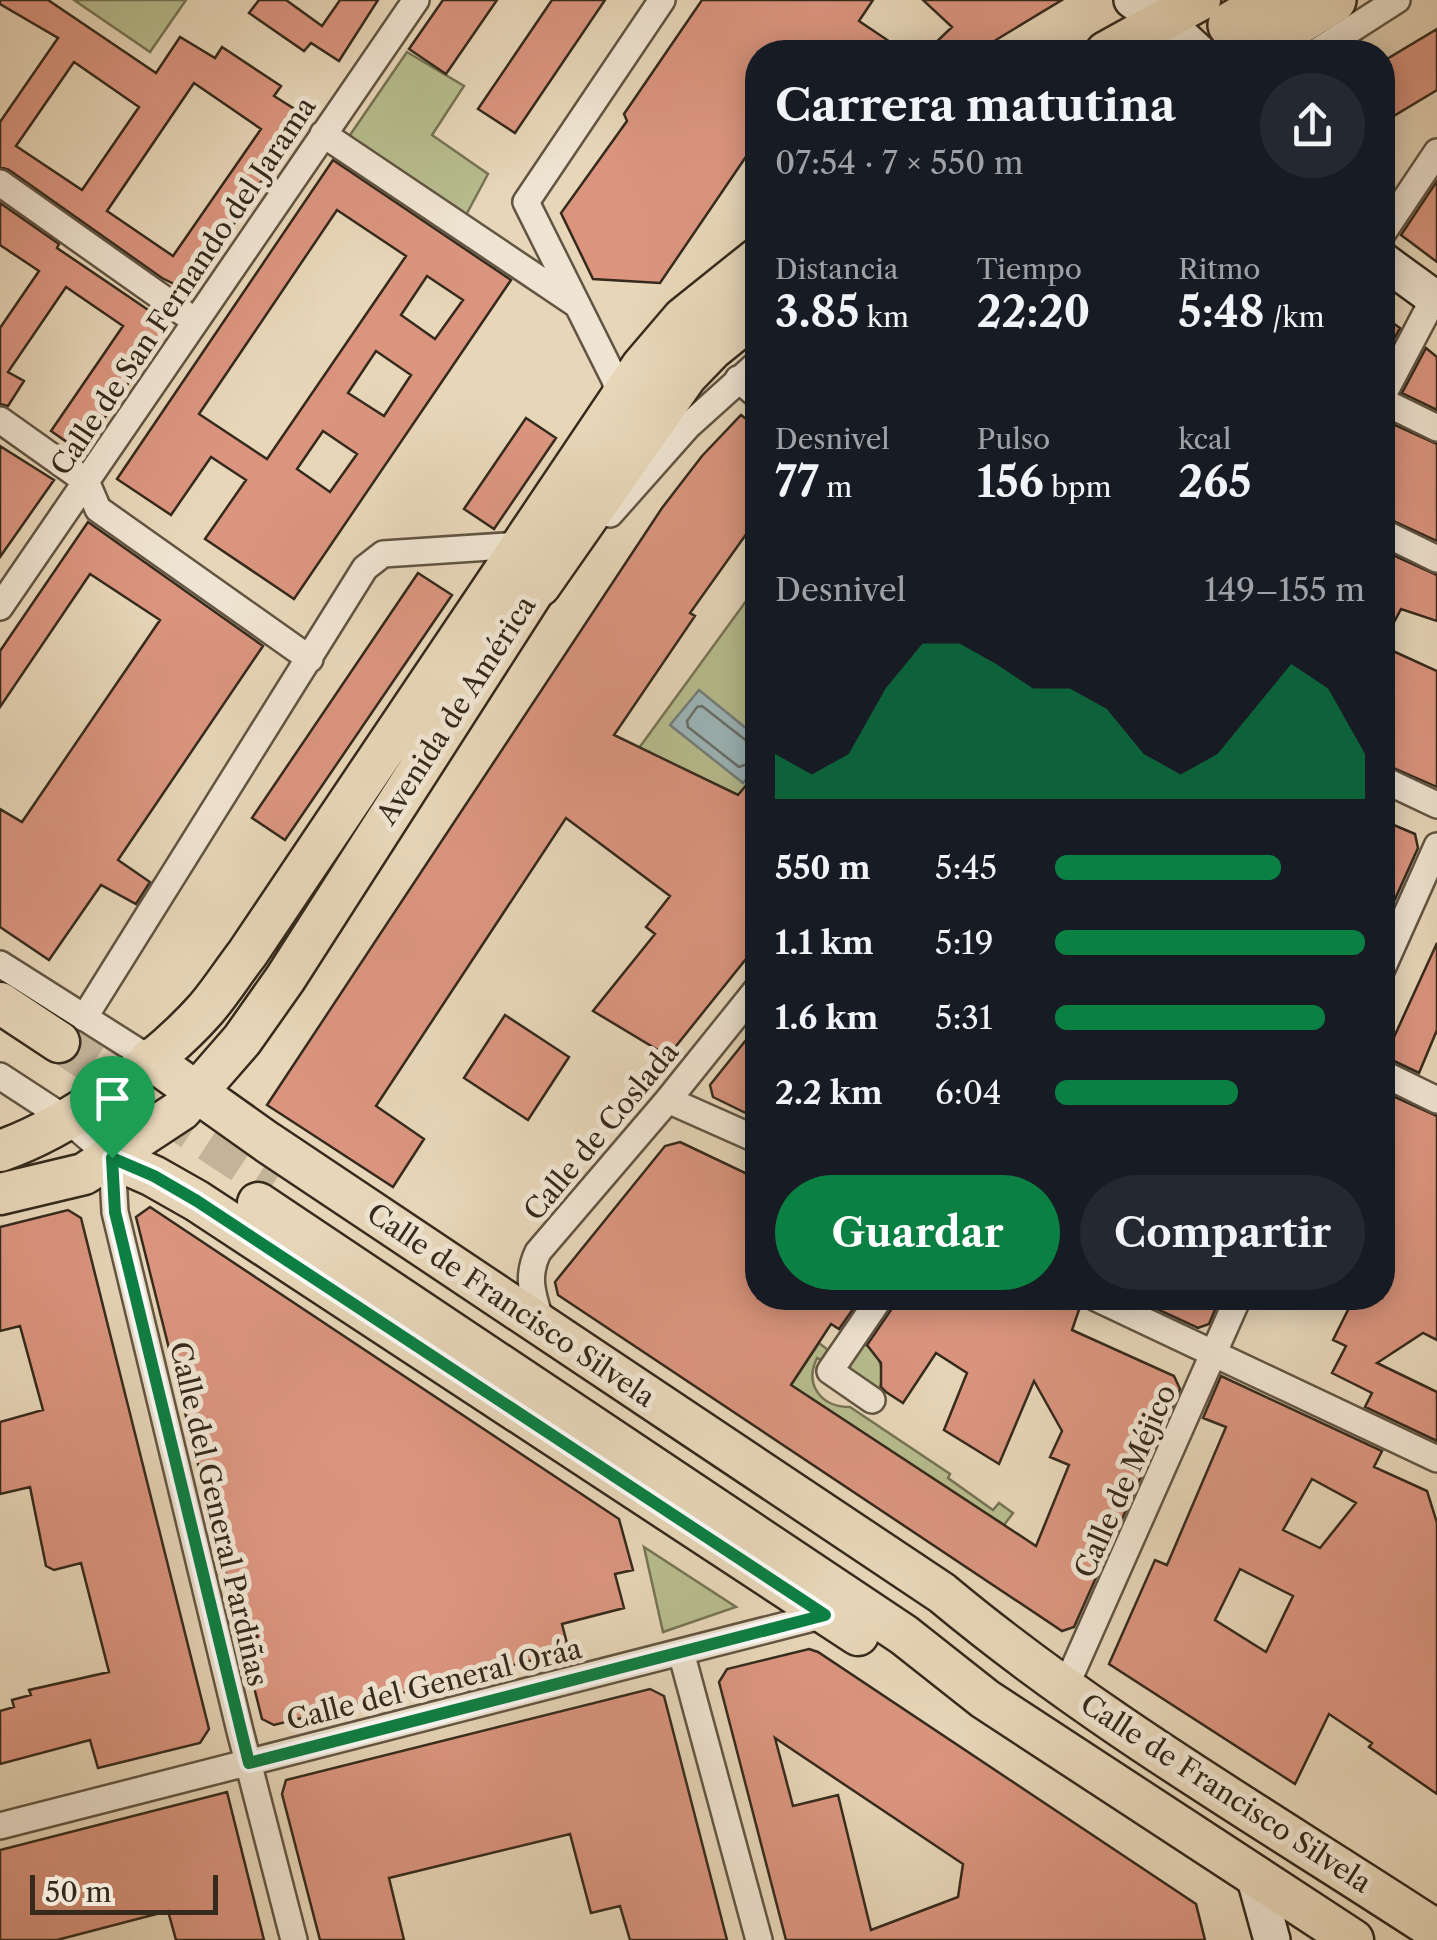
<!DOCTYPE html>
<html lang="es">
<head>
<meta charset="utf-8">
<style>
  :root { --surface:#171b24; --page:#242831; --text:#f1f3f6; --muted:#9ea1a6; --accent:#0b8043 }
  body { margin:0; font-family:"Libre Caslon Text",serif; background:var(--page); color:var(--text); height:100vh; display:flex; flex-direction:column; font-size:38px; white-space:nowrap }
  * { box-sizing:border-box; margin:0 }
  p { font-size:32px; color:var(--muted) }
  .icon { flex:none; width:55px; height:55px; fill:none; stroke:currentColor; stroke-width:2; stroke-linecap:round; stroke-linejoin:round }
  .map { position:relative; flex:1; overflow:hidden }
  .panel { position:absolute; left:745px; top:40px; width:650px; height:1270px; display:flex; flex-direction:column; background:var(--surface); border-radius:40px; box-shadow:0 5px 25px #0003 }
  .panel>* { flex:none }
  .scale { position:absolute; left:30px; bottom:25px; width:188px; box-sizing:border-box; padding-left:10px; border:5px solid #352a1c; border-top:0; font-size:28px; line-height:35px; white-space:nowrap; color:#352a1c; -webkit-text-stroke:8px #efe4d1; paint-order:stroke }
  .pin { position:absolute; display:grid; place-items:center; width:85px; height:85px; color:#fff; margin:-102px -42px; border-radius:50% 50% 50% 0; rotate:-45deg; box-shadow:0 0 10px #0007 }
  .pin .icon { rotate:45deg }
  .round { display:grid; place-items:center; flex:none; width:105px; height:105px; border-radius:52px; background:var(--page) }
  .overview { display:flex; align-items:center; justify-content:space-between; height:170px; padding:0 30px }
  h1 { font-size:45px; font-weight:800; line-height:75px }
  .metrics { display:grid; grid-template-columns:repeat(3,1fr); gap:15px; height:170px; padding:10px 30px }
  .metrics div { display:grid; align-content:center }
  .metrics b { font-size:42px; font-weight:800 }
  .metrics small { font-size:28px; font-weight:400 }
  .metrics p { font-size:28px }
  .chart { height:280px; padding:20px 30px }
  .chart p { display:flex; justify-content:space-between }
  .chart svg { width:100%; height:180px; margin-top:10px; fill:var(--accent); opacity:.7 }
  .primary-button { display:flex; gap:20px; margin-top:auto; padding:20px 30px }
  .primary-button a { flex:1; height:115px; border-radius:60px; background:var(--accent); color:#fff; font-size:40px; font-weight:800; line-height:115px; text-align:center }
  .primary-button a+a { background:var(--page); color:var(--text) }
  ul { padding:0 30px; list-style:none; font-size:32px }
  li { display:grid; grid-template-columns:160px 120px 1fr; align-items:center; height:75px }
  li i { height:25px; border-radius:12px; background:var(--accent) }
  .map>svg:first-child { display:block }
  .green { fill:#b7bd8e; stroke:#767455; stroke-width:2.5 }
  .water { fill:#9cb6ba; stroke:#737e7b; stroke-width:2.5 }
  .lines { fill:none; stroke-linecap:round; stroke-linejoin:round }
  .shore { stroke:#68706b; stroke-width:2.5 }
  .building { fill:#db957f; stroke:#352a1c; stroke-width:2.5; fill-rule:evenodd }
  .primary-tunnel { stroke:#c3b499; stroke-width:40; stroke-dasharray:40 20; stroke-linecap:butt }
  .street-casing { stroke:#625543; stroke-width:30 }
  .secondary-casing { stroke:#352a1c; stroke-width:40 }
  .primary-casing { stroke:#352a1c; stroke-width:45 }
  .highway-casing { stroke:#352a1c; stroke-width:50 }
  .street { stroke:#efe4d1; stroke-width:25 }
  .secondary { stroke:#efe4d1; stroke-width:35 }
  .primary { stroke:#e7d6b8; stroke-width:40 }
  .highway { stroke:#e7d6b8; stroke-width:45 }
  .route-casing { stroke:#fff; stroke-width:20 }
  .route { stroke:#0b8043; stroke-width:12 }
  .labels { text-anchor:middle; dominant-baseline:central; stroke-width:10; stroke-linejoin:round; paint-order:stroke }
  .street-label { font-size:28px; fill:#352a1c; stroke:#efe4d1 }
</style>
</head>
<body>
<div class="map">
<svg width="1437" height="1940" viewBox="0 0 1437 1940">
  <rect width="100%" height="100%" fill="#e7d6b8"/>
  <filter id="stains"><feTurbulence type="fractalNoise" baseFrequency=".002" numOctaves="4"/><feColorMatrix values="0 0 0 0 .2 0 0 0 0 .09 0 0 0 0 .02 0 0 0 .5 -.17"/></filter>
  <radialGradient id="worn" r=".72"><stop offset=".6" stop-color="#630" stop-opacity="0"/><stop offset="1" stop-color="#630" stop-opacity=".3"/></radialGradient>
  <path class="green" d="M74,0H186L150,52Z
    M407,52L464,86L432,135L488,174L466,215L348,138Z
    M757,586V804L639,748Z
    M862,1342C882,1355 889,1376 875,1396L853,1375L849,1364Z
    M819,1343L828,1350L821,1360L817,1358C804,1385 821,1407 850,1407L950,1474L948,1478L993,1510L999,1503L1013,1513L1004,1525L791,1385Z
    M644,1547L736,1607L663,1632Z"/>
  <path class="water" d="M699,690L757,737V766L743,783L670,725Z"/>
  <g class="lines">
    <path class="shore" d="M758,744L748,742L702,706L697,707L687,721L688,727L739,767L758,760"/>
  </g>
  <path class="building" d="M0,0H48L156,73L180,37L215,58L222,47L281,86L274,96L304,115L190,292L162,278L9,170L0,167V122L58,38L0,4ZM74,62L139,107L82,190L16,146ZM194,83L261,129L173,256L107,211Z
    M259,0H286L322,26L340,0H378L339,61L311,43L304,51L249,13Z
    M443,0H497L446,74L409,49Z
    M552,0H605L515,133L478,109Z
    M702,0H873L859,21L905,52H758V139L660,283L593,279L561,213L627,121L624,114Z
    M923,0H1062L976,52H926L952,27Z
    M1437,29V90L1382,123V62Z
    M333,160L511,280L294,599L205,539L246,480L211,457L171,515L117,479ZM337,210L406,256L267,459L199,414ZM427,276L463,300L435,339L401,315ZM376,351L411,375L384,416L348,393ZM323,431L357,454L330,492L297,469Z
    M1437,181V262L1401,235Z
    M0,203L59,244L57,248L169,324L81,452L51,431L123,326L66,287L8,372L24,381L8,406L0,404V328L39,271L0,245Z
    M1382,315L1400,328L1382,361Z
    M1426,348L1437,357V410L1402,393Z
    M741,415L758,428V541L747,533L690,613L695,616L614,735L738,795L758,771V944L668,1056L593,1011L655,934L646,927L670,896L566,818L376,1106L424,1139L393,1187L267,1105L662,508L702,456Z
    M526,418L556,438L494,529L464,509Z
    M1382,419L1437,444V541L1382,516Z
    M0,446L54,480L0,557Z
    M88,522L263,646L118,860L150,882L136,904L101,885L49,960L0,927V809L22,822L160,620L90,574L0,707V651Z
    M1382,550L1437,575V621L1401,609L1382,645Z
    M418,573L452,595L285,840L252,818Z
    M1382,646L1437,671V787L1382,763Z
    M1382,820L1415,834L1418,848L1382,928Z
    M1437,943V1030L1419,1073L1394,1061L1389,1048Z
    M505,1015L569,1057L528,1120L464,1078Z
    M758,1025V1119L713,1097L710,1085Z
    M1382,1091L1437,1116V1340L1423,1333L1377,1363L1437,1392V1441L1365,1407L1372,1393L1332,1373L1346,1346L1333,1340L1354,1298H1382Z
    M680,1142L758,1179V1298H861L839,1329L831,1324L791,1385L1036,1546L1069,1465L1050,1457L1062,1431L1034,1381L999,1464L944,1430L967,1373L936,1353L903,1403L886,1392L881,1387V1363L867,1345L893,1307L896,1298H1080L1081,1304L1072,1330L1174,1376L1180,1389L1074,1627L1062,1631L558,1295L555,1282L665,1146Z
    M150,1207L619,1519L633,1570L615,1574L624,1608L562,1624L569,1651L274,1725L262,1719L136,1217Z
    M68,1210L81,1218L209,1729L200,1743L98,1768L90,1740L0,1764V1711L14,1707L12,1700L31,1695L29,1690L109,1672L81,1563L54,1570L46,1566L30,1487L0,1494V1422L43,1410L20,1326L0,1331V1227Z
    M1133,1298H1220L1209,1324L1198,1328Z
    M1221,1376L1382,1451L1374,1467L1427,1491L1437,1523V1794L1369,1747L1372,1743L1329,1714L1295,1784L1109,1664L1155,1560L1167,1565L1226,1427L1203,1418ZM1312,1479L1356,1503L1320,1548L1283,1530ZM1240,1569L1293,1596L1266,1652L1215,1620Z
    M809,1649L818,1652L1196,1904L1205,1940H786L719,1682L727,1669ZM775,1738L963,1864L958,1897L871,1930L838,1795L793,1806Z
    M650,1689L664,1696L727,1940H630L620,1906L591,1913L570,1834L389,1878L404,1940H320L282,1794L286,1780Z
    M227,1792L264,1940H176L168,1911L57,1940H0V1850Z"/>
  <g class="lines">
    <path class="primary-tunnel" d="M59,1042L273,1184"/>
    <g class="street-casing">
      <path id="street" d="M1316,52L1397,0
        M323,134L576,304
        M0,183L195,321
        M1382,234L1437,152
        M738,379L758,396
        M1382,397L1434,298
        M619,400L615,380L526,202L662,0
        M1382,401L1437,428
        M0,420L86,481L98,509L310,659
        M610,514L688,426L758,363
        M1382,532L1437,559
        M0,607L416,0
        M1382,779L1437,805
        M0,964L150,1059
        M1382,969L1437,846
        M84,1018L365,568L383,554L520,545
        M1382,1073L1437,1100
        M0,1076L69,1121L112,1158L115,1212L240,1731L294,1940
        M668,1100L758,1140
        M1096,1298L1437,1459
        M542,1325C534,1298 525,1279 538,1252L668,1100L758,988
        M872,1400L830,1371L880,1298
        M681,1652L759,1940
        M1065,1688L1238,1298
        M0,1826L825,1615"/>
    </g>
    <g class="secondary-casing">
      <path id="secondary" d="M1132,0L1173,29L1198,52
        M1382,260L1437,300
        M1254,1875L1272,1940"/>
    </g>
    <g class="primary-casing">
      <path id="primary" d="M1106,52L1200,0
        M0,1003L59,1042
        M150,1059L267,1142L942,1593C1095,1721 1271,1822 1437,1931
        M0,1151C67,1128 158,1063 205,1010C220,993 233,972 247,954L642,366L683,318L758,258
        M112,1158L153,1176L197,1201L858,1635
        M0,1194L84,1174L181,1110L242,1040L285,979L538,584
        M258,1203L904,1635L985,1699L1353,1940"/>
    </g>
    <g class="highway-casing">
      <path id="highway" d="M1231,25L1273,0
        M1261,44L1333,0
        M538,584L684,375L711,347L758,309"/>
    </g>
    <use href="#street" class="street"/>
    <use href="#secondary" class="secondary"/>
    <use href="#primary" class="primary"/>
    <use href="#highway" class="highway"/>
  </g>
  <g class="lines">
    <g class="route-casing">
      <path id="route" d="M112,1158L154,1176L197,1201L825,1615L249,1763L115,1212Z"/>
    </g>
    <use href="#route" class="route"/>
  </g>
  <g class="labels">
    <g class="street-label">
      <text transform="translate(183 286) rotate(-56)">Calle de San Fernando del Jarama</text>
      <text transform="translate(456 710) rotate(-57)">Avenida de América</text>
      <text transform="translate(601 1131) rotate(-50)">Calle de Coslada</text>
      <text transform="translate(511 1305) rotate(34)">Calle de Francisco Silvela</text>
      <text transform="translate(1125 1481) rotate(-66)">Calle de Méjico</text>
      <text transform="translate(219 1514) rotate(77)">Calle del General Pardiñas</text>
      <text transform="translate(434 1684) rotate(-14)">Calle del General Oráa</text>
      <text transform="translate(1226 1793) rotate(33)">Calle de Francisco Silvela</text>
    </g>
  </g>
  <rect width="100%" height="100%" filter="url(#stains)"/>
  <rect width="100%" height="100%" fill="url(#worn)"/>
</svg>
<div class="scale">50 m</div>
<div class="pin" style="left:112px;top:1158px;background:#1e9e55"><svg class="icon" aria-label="arrive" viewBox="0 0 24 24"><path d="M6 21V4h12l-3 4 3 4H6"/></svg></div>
<section class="panel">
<div class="overview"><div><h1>Carrera matutina</h1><p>07:54 · 7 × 550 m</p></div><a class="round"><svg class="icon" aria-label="share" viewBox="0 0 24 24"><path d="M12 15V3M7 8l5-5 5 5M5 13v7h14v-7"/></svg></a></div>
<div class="metrics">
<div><p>Distancia</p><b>3.85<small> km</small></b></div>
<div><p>Tiempo</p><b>22:20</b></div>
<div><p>Ritmo</p><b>5:48<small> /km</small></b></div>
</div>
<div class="metrics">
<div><p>Desnivel</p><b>77<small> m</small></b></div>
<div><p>Pulso</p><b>156<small> bpm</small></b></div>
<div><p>kcal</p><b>265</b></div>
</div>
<div class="chart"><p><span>Desnivel</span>149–155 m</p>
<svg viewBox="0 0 160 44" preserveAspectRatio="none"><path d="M0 44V33L10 38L20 33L30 17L40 6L50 6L60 11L70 17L80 17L90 22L100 33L110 38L120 33L130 22L140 11L150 17L160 33V44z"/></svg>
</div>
<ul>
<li><b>550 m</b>5:45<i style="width:73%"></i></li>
<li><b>1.1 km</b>5:19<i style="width:100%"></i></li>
<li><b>1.6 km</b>5:31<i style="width:87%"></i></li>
<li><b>2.2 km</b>6:04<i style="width:59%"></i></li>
</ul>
<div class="primary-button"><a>Guardar</a><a>Compartir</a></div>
</section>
</div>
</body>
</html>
